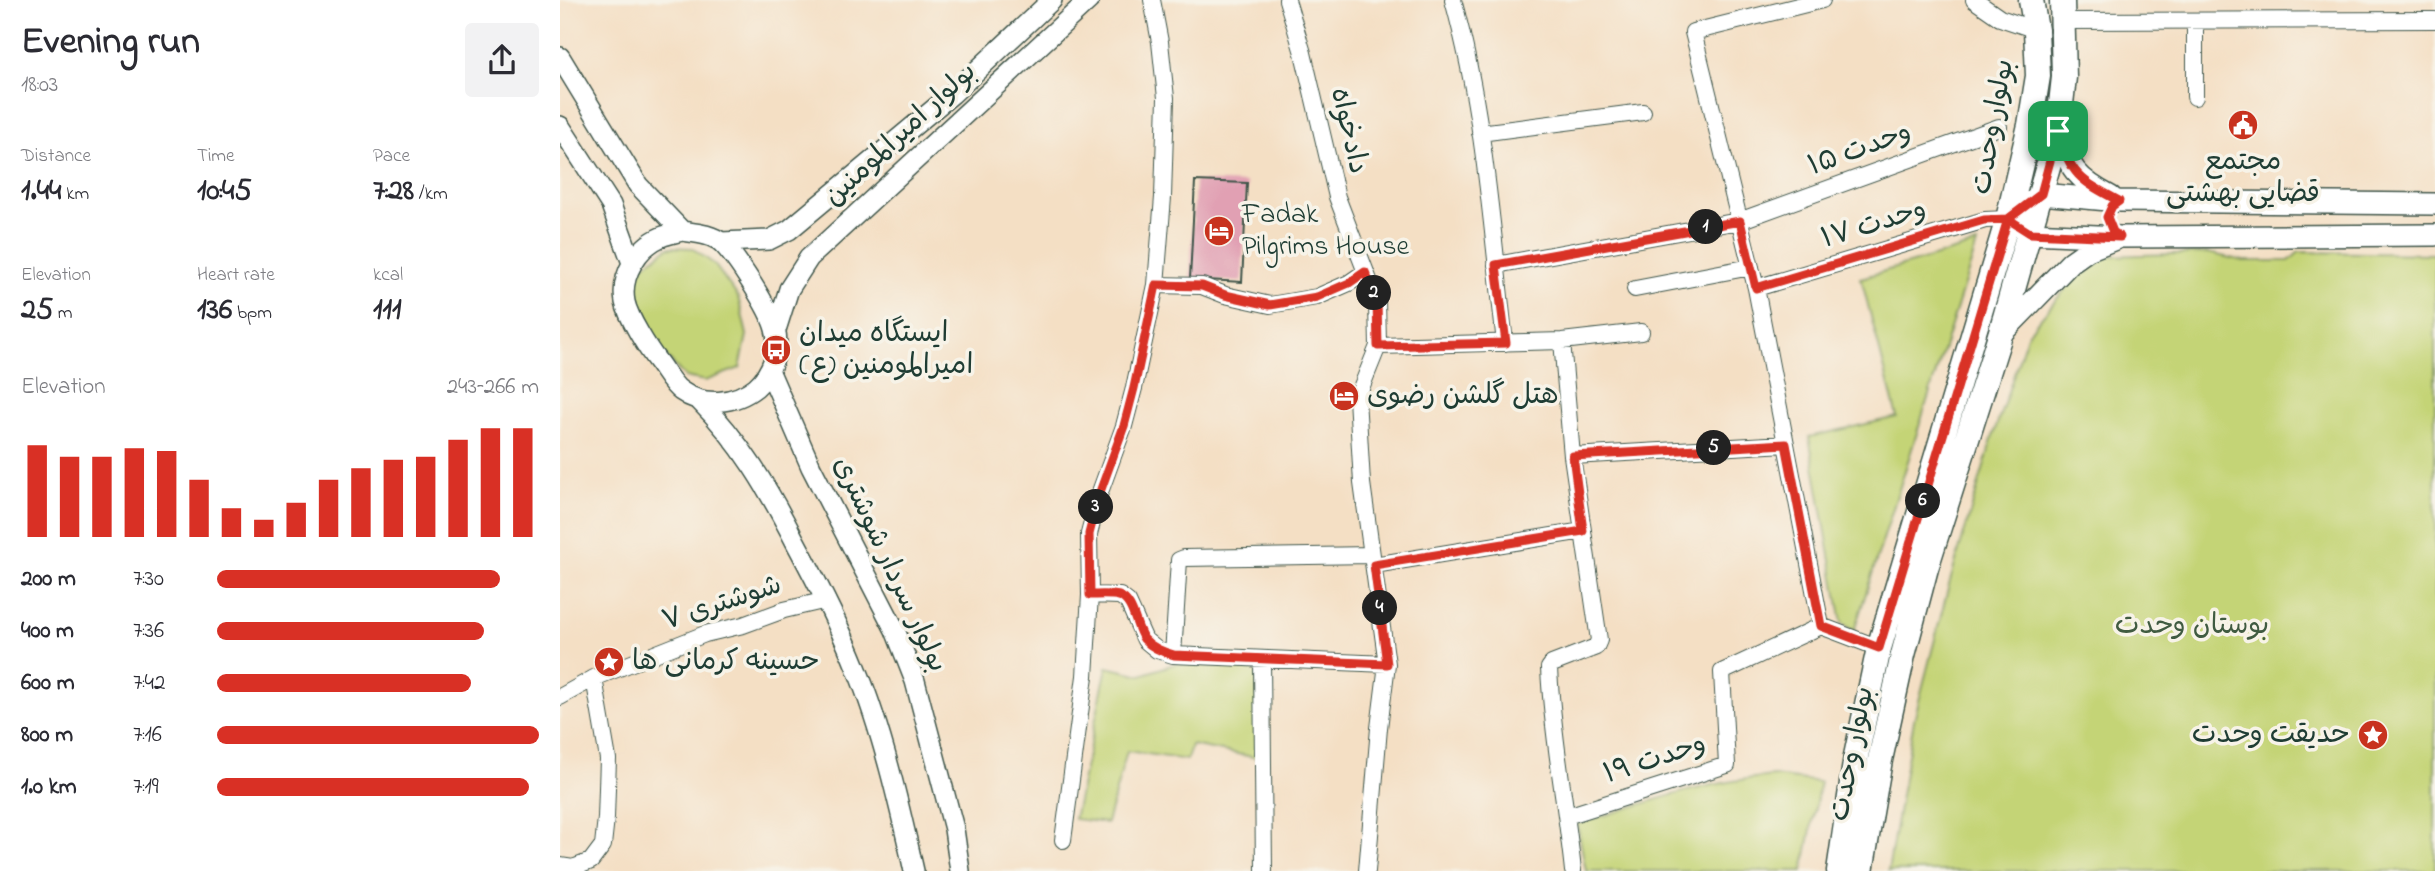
<!DOCTYPE html>
<html lang="en">
<head>
<meta charset="utf-8">
<style>
  :root { --surface:#fff; --page:#f2f2f3; --text:#2b2b33; --muted:#7c7c81; --accent:#d93025 }
  body { margin:0; font-family:"Indie Flower","Playpen Sans Arabic",sans-serif; background:var(--page); color:var(--text); height:100vh; display:flex; flex-direction:column; font-size:26px; white-space:nowrap }
  * { box-sizing:border-box; margin:0 }
  p { font-size:23px; color:var(--muted) }
  .icon { flex:none; width:38px; height:38px; fill:none; stroke:currentColor; stroke-width:2; stroke-linecap:round; stroke-linejoin:round }
  .map { position:relative; flex:1; overflow:hidden }
  .sheet { display:flex; flex-direction:column; background:var(--surface); width:560px }
  .sheet>* { flex:none }
  .pin { position:absolute; display:grid; place-items:center; width:60px; height:60px; color:#fff; margin:-30px; border-radius:14px; box-shadow:0 4px 10px #0006 }
  .km { position:absolute; width:35px; height:35px; margin:-18px; border-radius:50%; background:#222; color:#fff; font-size:19px; line-height:35px; text-align:center }
  .round { display:grid; place-items:center; flex:none; width:74px; height:74px; border-radius:7px; background:var(--page) }
  .overview { display:flex; align-items:center; justify-content:space-between; height:119px; padding:0 21px }
  h1 { font-size:38px; font-weight:700; line-height:52px }
  .figures { display:grid; grid-template-columns:repeat(3,1fr); gap:10px; height:119px; padding:7px 21px }
  .figures div { display:grid; align-content:center }
  .figures b { font-size:30px; font-weight:700 }
  .figures small { font-size:19px; font-weight:400 }
  .figures p { font-size:19px }
  .chart { height:196px; padding:14px 21px }
  .chart p { display:flex; justify-content:space-between }
  .chart svg { width:100%; height:126px; margin-top:7px; stroke:var(--accent); stroke-width:6 }
  ul { padding:0 21px; list-style:none; font-size:23px }
  li { display:grid; grid-template-columns:112px 84px 1fr; align-items:center; height:52px }
  li i { height:18px; border-radius:9px; background:var(--accent) }
  main { display:flex; flex:1; min-height:0 }
  .map>svg:first-child { display:block }
  .green { fill:#c4d476; stroke:#728855; stroke-width:2 }
  .building { fill:#e1a0b3 }
  .lines { fill:none; stroke-linecap:round; stroke-linejoin:round }
  .minor-casing { stroke:#3f554a; stroke-width:18 }
  .tertiary-casing { stroke:#3f554a; stroke-width:22 }
  .secondary-casing { stroke:#3f554a; stroke-width:24 }
  .primary-casing { stroke:#3f554a; stroke-width:27 }
  .minor { stroke:#fff; stroke-width:16 }
  .tertiary { stroke:#fff; stroke-width:19 }
  .secondary { stroke:#fff; stroke-width:21 }
  .primary { stroke:#fff; stroke-width:24 }
  .route-casing { stroke:#fff; stroke-width:14 }
  .route { stroke:#d93025; stroke-width:9 }
  .labels { text-anchor:middle; dominant-baseline:central; stroke-width:7; stroke-linejoin:round; paint-order:stroke }
  .street-label { font-size:28px; fill:#1f3d34; stroke:#f7f3e8 }
  .poi-label { font-size:28px; fill:#1f3d34; stroke:#f7f3e8; text-anchor:start }
  .park-label { font-size:28px; fill:#405b41; stroke:#f7f3e8 }
</style>
</head>
<body>
<main>
<section class="sheet">
<div class="overview"><div><h1>Evening run</h1><p>18:03</p></div><a class="round"><svg class="icon" aria-label="share" viewBox="0 0 24 24"><path d="M12 15V3M7 8l5-5 5 5M5 13v7h14v-7"/></svg></a></div>
<div class="figures">
<div><p>Distance</p><b>1.44<small> km</small></b></div>
<div><p>Time</p><b>10:45</b></div>
<div><p>Pace</p><b>7:28<small> /km</small></b></div>
</div>
<div class="figures">
<div><p>Elevation</p><b>25<small> m</small></b></div>
<div><p>Heart rate</p><b>136<small> bpm</small></b></div>
<div><p>kcal</p><b>111</b></div>
</div>
<div class="chart"><p><span>Elevation</span>243–266 m</p>
<svg viewBox="0 0 160 44" preserveAspectRatio="none"><path d="M5 44V12M15 44V16M25 44V16M35 44V13M45 44V14M55 44V24M65 44V34M75 44V38M85 44V32M95 44V24M105 44V20M115 44V17M125 44V16M135 44V10M145 44V6M155 44V6"/></svg>
</div>
<ul>
<li><b>200 m</b>7:30<i style="width:88%"></i></li>
<li><b>400 m</b>7:36<i style="width:83%"></i></li>
<li><b>600 m</b>7:42<i style="width:79%"></i></li>
<li><b>800 m</b>7:16<i style="width:100%"></i></li>
<li><b>1.0 km</b>7:19<i style="width:97%"></i></li>
</ul>
</section>
<div class="map">
<svg width="1875" height="871" viewBox="0 0 1875 871">
  <rect width="100%" height="100%" fill="#f7f3e8"/>
  <filter id="ink" filterUnits="userSpaceOnUse"><feTurbulence type="fractalNoise" baseFrequency=".0143" numOctaves="2"/><feDisplacementMap in="SourceGraphic" scale="14" xChannelSelector="R" yChannelSelector="G"/><feConvolveMatrix kernelMatrix="1 2 1 2 8 2 1 2 1" color-interpolation-filters="sRGB"/></filter>
  <filter id="wash" filterUnits="userSpaceOnUse"><feTurbulence type="fractalNoise" baseFrequency=".00686" numOctaves="4" result="noise"/><feDisplacementMap in="SourceGraphic" scale="28" xChannelSelector="R" yChannelSelector="G"/><feGaussianBlur stdDeviation="1.57" result="paint"/><feColorMatrix in="noise" values="0 0 0 0 0 0 0 0 0 0 0 0 0 0 0 0 0 1.4 0 .05"/><feComposite in="paint" operator="in"/></filter>
  <g filter="url(#wash)">
    <rect width="100%" height="100%" fill="#f4dfc4"/>
    <path class="green" d="M1417,244L1294,631L1282,623L1249,437L1337,417L1301,278Z
      M109,247L132,248L154,264L178,297L187,335L180,368L145,381L125,377L90,339L73,299L79,269Z
      M1739,252L1875,254V871H1328L1354,720L1390,581L1433,436L1468,333L1522,269L1546,256L1648,253L1684,261H1729Z
      M617,663L697,669L698,758L631,745L627,760L567,751L547,823L514,819L547,667L581,675Z
      M1214,776L1260,782L1243,871H1026L1017,824C1082,804 1146,781 1214,776Z"/>
    <g id="blocks">
      <path class="building" d="M635,181L687,183L682,282L630,279Z"/>
    </g>
  </g>
  <g filter="url(#ink)">
    <use href="#blocks" fill-opacity="0" stroke="#3f554a" stroke-width="2"/>
    <g class="lines">
      <g class="minor-casing">
        <path id="minor" d="M727,0L743,53L777,197L817,301L818,346L797,398L802,483L827,664L819,728L807,871
          M893,0C924,111 932,229 945,343
          M1262,0L1133,32L1196,288L1261,626L1319,648
          M1414,0L1440,18L1476,30
          M1503,21L1875,20
          M1635,22V97
          M920,133L1083,112
          M936,265L1179,221L1439,127
          M596,285L642,286L665,295L710,305L757,297L789,283L805,272
          M1196,288L1425,220L1448,219
          M1075,289L1191,267
          M1002,341L1012,456L1039,640L1036,647L992,664L989,668C992,736 1006,803 1013,871
          M818,346L1002,341L1081,332
          M1012,456L1226,444
          M814,565L1023,531
          M530,595L560,596L568,602L585,640L597,650L613,655L827,664
          M613,655L619,560L624,558L812,555
          M702,659L704,871
          M0,697L34,678L145,634L183,625L224,610L267,600
          M1007,816L1167,765L1162,672L1261,626
          M503,840L525,676L530,595L529,534L540,492L564,426L574,388L596,285L603,197L606,98L600,42L592,0
          M0,866L13,868L31,861L43,845L46,818L48,759L34,678"/>
      </g>
      <g class="tertiary-casing">
        <path id="tertiary" d="M0,57L78,185L122,231
          M0,126L51,205L72,263
          M122,231C135,233 152,234 162,243C177,258 210,309 215,329C221,349 211,374 196,387C175,404 143,407 121,391C112,385 105,371 98,362C88,349 68,317 65,302C60,275 78,247 101,237C108,234 115,233 122,231Z
          M161,242L209,240L229,230L392,94L492,0
          M216,330L229,289L249,258L529,0
          M209,370L251,467L335,630L355,681L394,829L400,871
          M138,399C181,442 209,490 236,543C258,584 279,624 296,667C322,730 339,804 354,871"/>
      </g>
      <g class="secondary-casing">
        <path id="secondary" d="M1498,131C1507,167 1518,180 1551,197
          M1468,204L1481,194L1559,201L1875,204
          M1458,225L1470,233L1560,237
          M1440,335L1511,262L1528,250L1560,237L1875,235"/>
      </g>
      <g class="primary-casing">
        <path id="primary" d="M1279,871L1296,756L1319,648L1448,219L1470,125L1478,76L1476,30L1471,0
          M1301,871L1320,760L1343,655L1366,568L1440,335L1498,131L1504,77L1502,0"/>
      </g>
      <use href="#minor" class="minor"/>
      <use href="#tertiary" class="tertiary"/>
      <use href="#secondary" class="secondary"/>
      <use href="#primary" class="primary"/>
    </g>
  </g>
  <g class="lines" filter="url(#ink)">
    <g class="route-casing">
      <path id="route" d="M1498,131L1481,194L1448,219L1424,220L1196,288L1180,221L936,265L946,343L818,346L817,301L805,272L789,283L757,297L710,305L665,295L642,286L596,285L574,388L564,426L540,492L529,534L530,595C539,595 550,594 559,596C574,601 575,627 584,639C592,648 602,652 614,655L827,664L814,565L1023,531L1013,456L1226,444L1261,626L1319,648L1448,219L1470,233L1560,237L1553,232L1547,217L1552,206L1559,201C1521,181 1509,174 1498,131"/>
    </g>
    <use href="#route" class="route"/>
  </g>
  <defs>
    <g id="civic-disc" transform="scale(1.575)"><circle r="9.5" fill="#c8321e" stroke="#f7f3e8"/><path d="M-.6-6.5H3V-4.5H.6V-3L4-1V1h2V6H-6V1h2V-1L-.6-3ZM-1.2 2.5V6h2.4V2.5Z" fill="#fff"/></g>
    <g id="hotel-disc" transform="scale(1.575)"><circle r="9.5" fill="#c8321e" stroke="#f7f3e8"/><path d="M-6-4.5h1.5V1H6V5H4.5V3h-9V5H-6ZM-4 0a1.8 1.8 0 1 1 3.6 0ZM.5 0V-2.5h3Q6-2.5 6 0Z" fill="#fff"/></g>
    <g id="bus-disc" transform="scale(1.575)"><circle r="9.5" fill="#c8321e" stroke="#f7f3e8"/><path d="M-5-6H5V4H4V6H2V4H-2V6H-4V4H-5ZM-3.5-4V0h7V-4ZM-3.5 1.2v1.5H-2V1.2ZM2 1.2v1.5H3.5V1.2Z" fill="#fff"/></g>
    <g id="sight-disc" transform="scale(1.575)"><circle r="9.5" fill="#c8321e" stroke="#f7f3e8"/><path d="M0-6L1.8-2.2L6-1.7L2.9 1.2L3.7 5.4L0 3.3L-3.7 5.4L-2.9 1.2L-6-1.7L-1.8-2.2Z" fill="#fff"/></g>
  </defs>
  <g fill-rule="evenodd">
    <use href="#civic-disc" x="1683" y="125"/>
    <use href="#hotel-disc" x="659" y="231"/>
    <use href="#bus-disc" x="216" y="350"/>
    <use href="#hotel-disc" x="784" y="396"/>
    <use href="#sight-disc" x="49" y="662"/>
    <use href="#sight-disc" x="1813" y="735"/>
  </g>
  <g class="labels">
    <g class="street-label">
      <text transform="translate(1434 127) rotate(-80)">بولوار وحدت</text>
      <text transform="translate(788 131) rotate(77)">دادخواه</text>
      <text transform="translate(341 135) rotate(-43)">بولوار امیرالمومنین</text>
      <text transform="translate(1300 150) rotate(-20)">وحدت ۱۵</text>
      <text transform="translate(1314 225) rotate(-17)">وحدت ۱۷</text>
      <text transform="translate(329 565) rotate(65)">بولوار سردار شوشتری</text>
      <text transform="translate(162 604) rotate(-18)">شوشتری ۷</text>
      <text transform="translate(1293 754) rotate(-79)">بولوار وحدت</text>
      <text transform="translate(1095 760) rotate(-18)">وحدت ۱۹</text>
    </g>
    <g class="poi-label">
      <text x="1683" y="162" text-anchor="middle">مجتمع<tspan x="1683" dy="32">قضایی بهشتی</tspan></text>
      <text x="682" y="215">Fadak<tspan x="682" dy="32">Pilgrims House</tspan></text>
      <text x="239" y="334">ایستگاه میدان<tspan x="239" dy="32">امیرالمومنین (ع)</tspan></text>
      <text x="807" y="396">هتل گلشن رضوی</text>
      <text x="72" y="662">حسینه کرمانی ها</text>
      <text x="1790" y="735" text-anchor="end">حدیقت وحدت</text>
    </g>
    <g class="park-label">
      <text x="1632" y="626">بوستان وحدت</text>
    </g>
  </g>
</svg>
<div class="pin" style="left:1498px;top:131px;background:#1e9e55"><svg class="icon" aria-label="arrive" viewBox="0 0 24 24"><path d="M6 21V4h12l-3 4 3 4H6"/></svg></div>
<b class="km" style="left:1146px;top:227px">1</b>
<b class="km" style="left:814px;top:293px">2</b>
<b class="km" style="left:536px;top:507px">3</b>
<b class="km" style="left:820px;top:608px">4</b>
<b class="km" style="left:1154px;top:448px">5</b>
<b class="km" style="left:1363px;top:501px">6</b>
</div>
</main>
</body>
</html>
